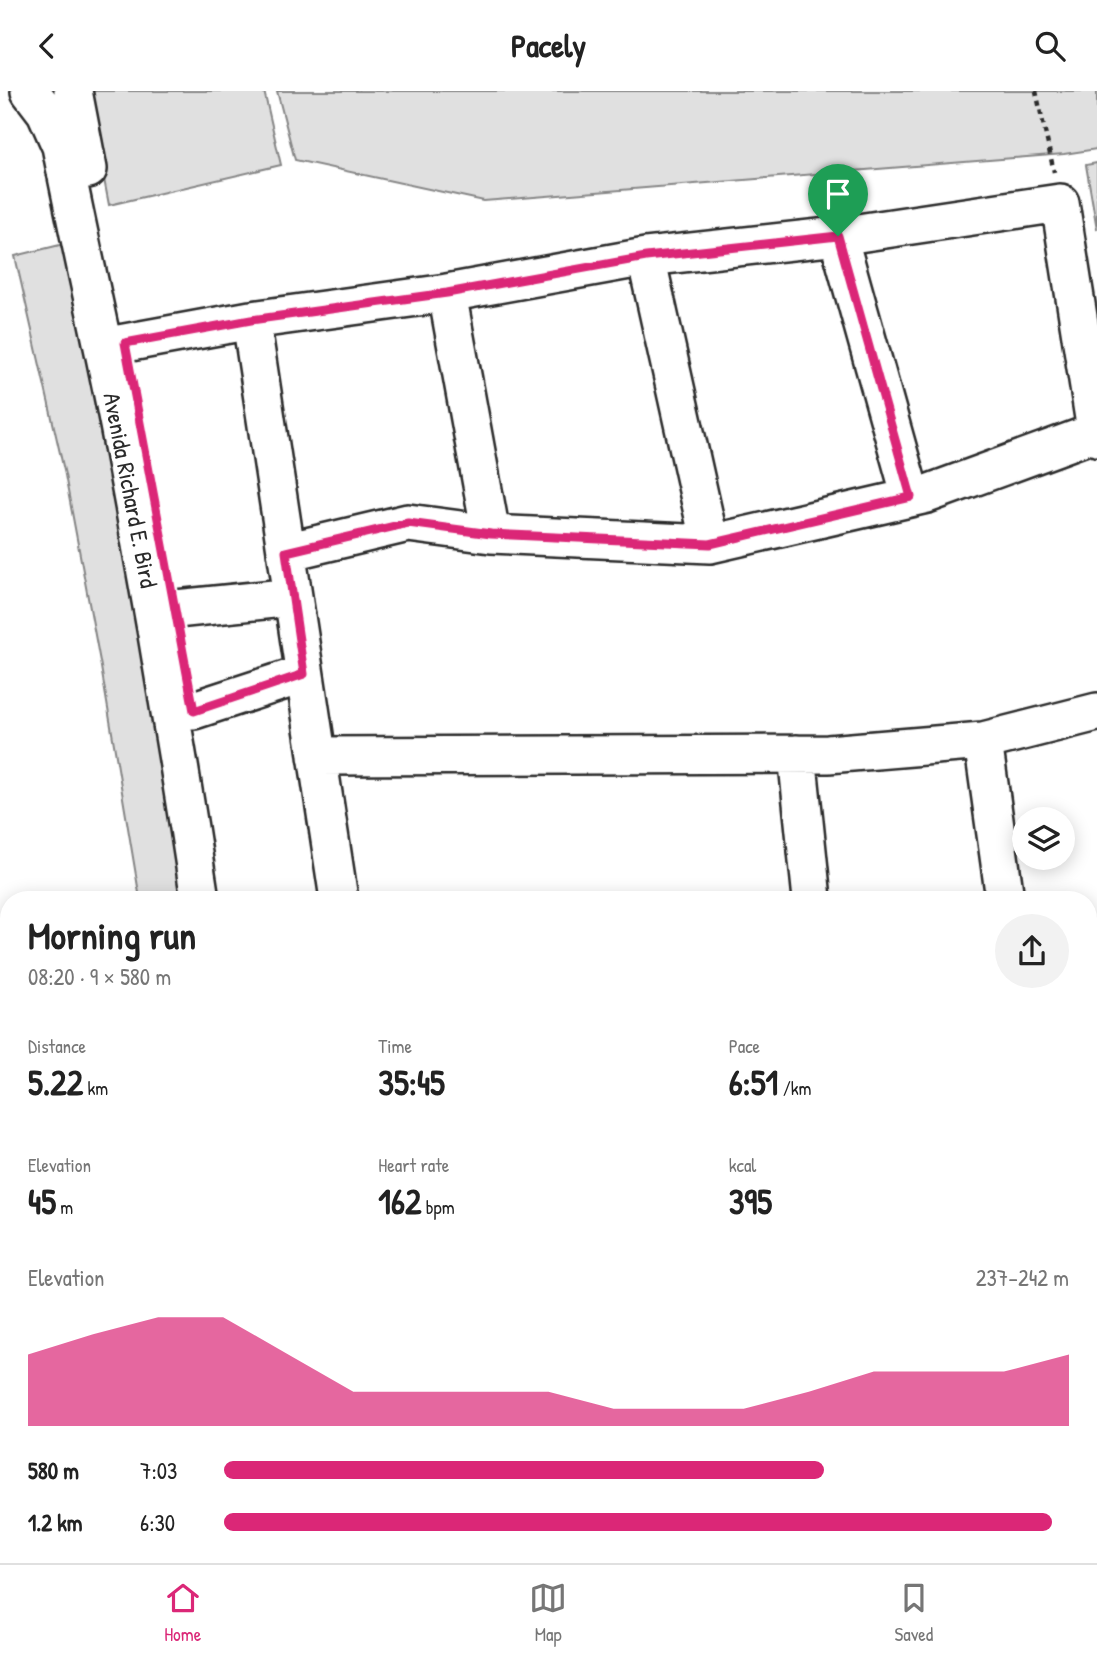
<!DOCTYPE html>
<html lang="en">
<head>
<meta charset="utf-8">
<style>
  :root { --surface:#fff; --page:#f2f2f2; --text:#222; --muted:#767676; --line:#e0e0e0; --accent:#db2777 }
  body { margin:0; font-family:"Patrick Hand",sans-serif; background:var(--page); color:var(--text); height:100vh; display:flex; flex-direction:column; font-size:26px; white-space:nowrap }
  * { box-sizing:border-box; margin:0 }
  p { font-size:23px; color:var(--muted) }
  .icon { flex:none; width:38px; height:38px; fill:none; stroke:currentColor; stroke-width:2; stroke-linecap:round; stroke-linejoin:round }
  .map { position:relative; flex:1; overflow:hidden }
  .drawer { position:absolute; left:0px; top:800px; width:1097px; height:674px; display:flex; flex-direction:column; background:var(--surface); border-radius:28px 28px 0 0; box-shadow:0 4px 18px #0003 }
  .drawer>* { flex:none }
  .tools { position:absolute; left:1012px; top:716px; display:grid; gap:14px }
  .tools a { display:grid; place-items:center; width:63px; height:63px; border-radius:50%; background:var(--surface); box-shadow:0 4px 18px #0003; font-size:35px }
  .pin { position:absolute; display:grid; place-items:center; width:60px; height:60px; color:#fff; margin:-72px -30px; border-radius:50% 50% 50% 0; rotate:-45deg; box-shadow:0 0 7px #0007 }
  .pin .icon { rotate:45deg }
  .round { display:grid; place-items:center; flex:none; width:74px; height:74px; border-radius:37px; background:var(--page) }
  .overview { display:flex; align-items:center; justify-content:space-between; height:119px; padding:0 28px }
  h1 { font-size:38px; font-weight:700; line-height:52px }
  .stats { display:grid; grid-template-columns:repeat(3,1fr); gap:10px; height:119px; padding:7px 28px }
  .stats div { display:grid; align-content:center }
  .stats b { font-size:35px; font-weight:700 }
  .stats small { font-size:19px; font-weight:400 }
  .stats p { font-size:19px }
  .chart { height:196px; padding:14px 28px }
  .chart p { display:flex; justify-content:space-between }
  .chart svg { width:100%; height:126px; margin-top:7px; fill:var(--accent); opacity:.7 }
  ul { padding:0 28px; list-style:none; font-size:23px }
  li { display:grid; grid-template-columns:112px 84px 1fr; align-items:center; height:52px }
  li i { height:18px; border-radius:9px; background:var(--accent) }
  header { display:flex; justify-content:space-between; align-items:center; height:91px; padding:0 28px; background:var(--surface); font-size:32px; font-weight:700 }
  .tab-bar { display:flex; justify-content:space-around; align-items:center; height:98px; border-top:2px solid var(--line); background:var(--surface); font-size:19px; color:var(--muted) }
  .tab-bar a { display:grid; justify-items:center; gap:4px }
  .tab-bar .selected { color:var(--accent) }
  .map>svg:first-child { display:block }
  .built { fill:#efefef }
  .green { fill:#e0e0e0; stroke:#868686; stroke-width:2 }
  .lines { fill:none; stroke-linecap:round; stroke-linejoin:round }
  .minor-casing { stroke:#2b2b2b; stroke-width:42 }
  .path { stroke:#2b2b2b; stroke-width:4.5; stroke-dasharray:5 5; stroke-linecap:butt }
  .minor { stroke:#fff; stroke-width:37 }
  .route-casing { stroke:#fff; stroke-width:14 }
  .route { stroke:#db2777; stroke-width:9 }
  .labels { text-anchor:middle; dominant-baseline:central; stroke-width:7; stroke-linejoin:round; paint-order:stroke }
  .street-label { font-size:24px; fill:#2b2b2b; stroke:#fff }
</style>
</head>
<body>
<header><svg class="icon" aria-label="back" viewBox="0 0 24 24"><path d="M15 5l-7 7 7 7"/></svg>Pacely<svg class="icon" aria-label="search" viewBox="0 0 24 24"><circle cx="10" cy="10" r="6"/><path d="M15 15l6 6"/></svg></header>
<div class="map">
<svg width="1097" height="1472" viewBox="0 0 1097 1472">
  <rect width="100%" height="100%" fill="#fff"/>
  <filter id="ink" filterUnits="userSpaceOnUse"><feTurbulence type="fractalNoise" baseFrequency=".0143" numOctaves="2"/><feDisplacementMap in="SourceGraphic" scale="14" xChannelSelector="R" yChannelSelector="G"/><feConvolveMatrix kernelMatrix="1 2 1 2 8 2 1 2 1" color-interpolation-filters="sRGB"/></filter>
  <g filter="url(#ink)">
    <path class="built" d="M8,1324L9,1465H224L228,1472H4Z"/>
    <path class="green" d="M87,0H264L281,74L109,114Z
      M277,0H1097V58L1064,63L484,110L295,69Z
      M1097,72V138L1086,74Z
      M64,153L98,299L185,808H140L101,576L65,384L15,165Z
      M0,1188L9,1190V1244L0,1242Z
      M307,1465H429L440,1472H308Z"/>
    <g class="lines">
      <g class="minor-casing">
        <path id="minor" d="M30,0L46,21L61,55C79,148 101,241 119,334C149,492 176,650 200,808
          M73,0L88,78
          M838,145L911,406
          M646,166L710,453
          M447,202L491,443
          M251,229L339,808
          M103,256L251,229L447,202L646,166L838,145L1060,112L1097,346
          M286,461L408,432L491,443L710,453L927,403L1096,341
          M176,518L293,506
          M194,619L304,583
          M983,650L1005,808
          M797,663L812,808
          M317,665L828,663L983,650L1097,621
          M0,1269L9,1271
          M1088,1287L1097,1284
          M262,1465V1472
          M713,1465L812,1472
          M1002,1472L1072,1465"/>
      </g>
      <path class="path" d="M1036,0L1054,81"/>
      <use href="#minor" class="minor"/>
    </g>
  </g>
  <g class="lines" filter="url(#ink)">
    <g class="route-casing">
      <path id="route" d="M838,145L911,406L710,453L491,443L408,432L286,461L304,583L194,620L125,252L251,229L447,202L646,166Z"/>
    </g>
    <use href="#route" class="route"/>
  </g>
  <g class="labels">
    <g class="street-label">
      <text transform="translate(131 399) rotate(79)">Avenida Richard E. Bird</text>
    </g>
  </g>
</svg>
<div class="tools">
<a><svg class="icon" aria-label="layers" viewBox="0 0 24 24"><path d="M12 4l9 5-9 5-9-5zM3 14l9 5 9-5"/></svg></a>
</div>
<div class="pin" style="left:838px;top:145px;background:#1e9e55"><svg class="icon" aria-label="arrive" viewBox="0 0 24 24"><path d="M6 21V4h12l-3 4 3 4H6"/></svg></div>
<section class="drawer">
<div class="overview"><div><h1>Morning run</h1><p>08:20 · 9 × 580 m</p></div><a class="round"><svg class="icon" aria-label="share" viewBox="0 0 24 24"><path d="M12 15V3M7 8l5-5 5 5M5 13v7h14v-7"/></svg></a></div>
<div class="stats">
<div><p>Distance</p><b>5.22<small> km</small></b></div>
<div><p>Time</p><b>35:45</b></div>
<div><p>Pace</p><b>6:51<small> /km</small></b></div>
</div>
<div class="stats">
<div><p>Elevation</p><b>45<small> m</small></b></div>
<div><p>Heart rate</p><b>162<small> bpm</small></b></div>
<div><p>kcal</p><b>395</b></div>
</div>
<div class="chart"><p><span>Elevation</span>237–242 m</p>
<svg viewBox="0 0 160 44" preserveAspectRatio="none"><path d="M0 44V19L10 12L20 6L30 6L40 19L50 32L60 32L70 32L80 32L90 38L100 38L110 38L120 32L130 25L140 25L150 25L160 19V44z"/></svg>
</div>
<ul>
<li><b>580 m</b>7:03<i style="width:71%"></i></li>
<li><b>1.2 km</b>6:30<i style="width:98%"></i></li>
</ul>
</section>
</div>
<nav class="tab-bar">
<a class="selected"><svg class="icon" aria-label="home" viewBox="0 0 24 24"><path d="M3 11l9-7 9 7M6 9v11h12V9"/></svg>Home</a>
<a><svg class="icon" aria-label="map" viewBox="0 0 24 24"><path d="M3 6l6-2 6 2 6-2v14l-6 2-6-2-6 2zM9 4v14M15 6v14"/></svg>Map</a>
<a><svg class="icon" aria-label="saved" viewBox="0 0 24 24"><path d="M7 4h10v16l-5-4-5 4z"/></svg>Saved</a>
</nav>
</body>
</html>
